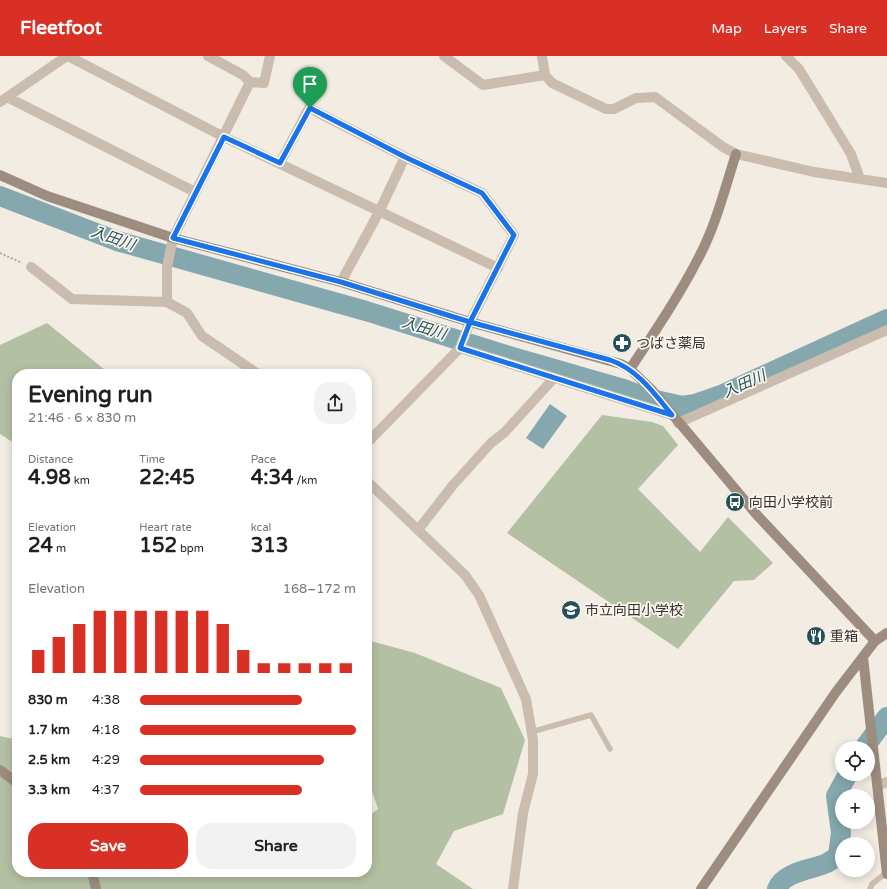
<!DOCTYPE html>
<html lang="en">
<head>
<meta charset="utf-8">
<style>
  :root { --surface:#fff; --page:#f2f2f2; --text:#202124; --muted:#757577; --accent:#d93025 }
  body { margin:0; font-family:"Varela Round","Noto Sans JP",sans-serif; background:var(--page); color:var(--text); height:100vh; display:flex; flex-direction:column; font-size:15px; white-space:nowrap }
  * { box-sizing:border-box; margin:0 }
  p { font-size:13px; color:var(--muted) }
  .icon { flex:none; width:22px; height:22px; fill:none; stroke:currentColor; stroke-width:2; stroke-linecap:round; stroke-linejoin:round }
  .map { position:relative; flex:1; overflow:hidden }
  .panel { position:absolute; left:12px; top:313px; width:360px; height:508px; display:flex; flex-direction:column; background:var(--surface); border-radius:16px; box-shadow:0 2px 10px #0003 }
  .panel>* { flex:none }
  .fabs { position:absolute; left:835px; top:685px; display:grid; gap:8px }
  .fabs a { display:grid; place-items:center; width:40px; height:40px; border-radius:50%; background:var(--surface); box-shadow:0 2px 10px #0003; font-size:20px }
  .pin { position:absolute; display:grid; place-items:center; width:34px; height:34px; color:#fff; margin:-41px -17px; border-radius:50% 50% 50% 0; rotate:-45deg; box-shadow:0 0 4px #0007 }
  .pin .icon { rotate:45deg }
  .round { display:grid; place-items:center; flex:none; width:42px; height:42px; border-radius:16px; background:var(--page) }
  .overview { display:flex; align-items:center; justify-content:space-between; height:68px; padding:0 16px }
  h1 { font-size:22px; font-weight:700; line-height:30px }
  .stats { display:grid; grid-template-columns:repeat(3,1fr); gap:6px; height:68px; padding:4px 16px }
  .stats div { display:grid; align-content:center }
  .stats b { font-size:20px; font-weight:700 }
  .stats small { font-size:11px; font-weight:400 }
  .stats p { font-size:11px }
  .chart { height:112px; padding:8px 16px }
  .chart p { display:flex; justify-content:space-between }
  .chart svg { width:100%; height:72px; margin-top:4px; stroke:var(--accent); stroke-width:6 }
  .action { display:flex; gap:8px; margin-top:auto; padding:8px 16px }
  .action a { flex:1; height:46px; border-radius:16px; background:var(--accent); color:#fff; font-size:16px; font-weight:700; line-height:46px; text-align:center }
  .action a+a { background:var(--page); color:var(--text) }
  ul { padding:0 16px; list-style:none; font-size:13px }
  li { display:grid; grid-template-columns:64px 48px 1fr; align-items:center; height:30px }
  li i { height:10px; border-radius:5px; background:var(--accent) }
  header { display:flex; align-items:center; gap:24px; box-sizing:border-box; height:56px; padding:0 20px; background:var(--accent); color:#fff }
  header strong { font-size:19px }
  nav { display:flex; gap:22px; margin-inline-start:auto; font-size:14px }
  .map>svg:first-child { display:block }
  .green { fill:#b4c0a3 }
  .water { fill:#84a8ad }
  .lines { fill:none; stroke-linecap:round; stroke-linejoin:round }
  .river { stroke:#84a8ad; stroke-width:20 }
  .path { stroke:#b5a899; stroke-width:2; stroke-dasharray:2 2; stroke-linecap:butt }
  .lane { stroke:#cabdaf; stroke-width:5.5 }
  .street { stroke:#cabdaf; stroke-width:10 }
  .secondary { stroke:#9d8d80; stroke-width:10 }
  .route-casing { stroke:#fff; stroke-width:8 }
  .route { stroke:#1a73e8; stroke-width:5 }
  .labels { text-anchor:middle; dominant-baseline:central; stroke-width:3.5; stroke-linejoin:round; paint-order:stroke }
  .poi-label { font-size:14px; fill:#39312c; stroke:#faf6ef; text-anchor:start }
  .water-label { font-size:15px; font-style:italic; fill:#255057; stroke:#faf6ef }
</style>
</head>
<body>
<header>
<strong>Fleetfoot</strong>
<nav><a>Map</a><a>Layers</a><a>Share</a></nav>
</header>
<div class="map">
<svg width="887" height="833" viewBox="0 0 887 833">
  <rect width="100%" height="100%" fill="#f2ece3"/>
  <path class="green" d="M47,267L110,318H17V389L0,378V289Z
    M602,359L652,366L663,370L678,389L638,433L700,496L728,461L773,507L754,524L734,525L678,593L507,477Z
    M367,584L415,597L501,632L525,684L503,758L454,775L436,808L473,833H0V680L17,684V816H367V761L378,753L367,720Z"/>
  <path class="water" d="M550,348L567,360L543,393L526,382Z"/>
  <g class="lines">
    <path class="river" d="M0,140L117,185L366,255L506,299L624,333L647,342L682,350L695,348L721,339L887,263
      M864,692L887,661
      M777,833C784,815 812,814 827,807C831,805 835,802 838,799L841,777L836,740L848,718"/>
    <path class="path" d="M0,197L22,207"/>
    <path class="lane" d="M531,676L591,659L610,693
      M870,833L872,828L887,816"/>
    <path class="street" d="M68,0L224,81L498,212
      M444,0L483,29L545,19
      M542,0L545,19L552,27L606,53H614L636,42L655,41L723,91L736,98L814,116L887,127
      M786,0L799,13L851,98L860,123
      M250,26L264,27L270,0
      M7,41L195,136
      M0,46L67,0
      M280,107L309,52L405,101L482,137L514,179L470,266L460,292L367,387
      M31,211L72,243L167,246L187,257L202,280L258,318
      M341,226L379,156L405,101
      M167,246V211L173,182L250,26L243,19L208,0
      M460,292L672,359
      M678,367L887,274
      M367,425L465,519L479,539L526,643L533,684V718L523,757L513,833
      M418,474L453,429L491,387L505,376L554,322
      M877,730L887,726"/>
    <path class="secondary" d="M0,119L47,140L173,182L341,226L470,266L621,308L630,313L651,333L757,459L875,585
      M630,313C654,277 679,240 699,201C716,169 725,132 736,98
      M863,601L887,818
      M0,714L17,727
      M92,816L96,833
      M701,833L836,636L875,585L887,577"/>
  </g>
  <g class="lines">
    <g class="route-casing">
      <path id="route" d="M310,52L280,107L224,81L173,182L341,226L470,266L610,304C637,313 654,337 672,359L460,292L470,266L514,179L482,137L405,101L310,52"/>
    </g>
    <use href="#route" class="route"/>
  </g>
  <defs>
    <g id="pharmacy-disc" transform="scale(1)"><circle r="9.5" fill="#255057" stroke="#faf6ef"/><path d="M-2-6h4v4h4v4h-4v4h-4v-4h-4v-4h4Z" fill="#fff"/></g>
    <g id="bus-disc" transform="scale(1)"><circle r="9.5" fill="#255057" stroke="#faf6ef"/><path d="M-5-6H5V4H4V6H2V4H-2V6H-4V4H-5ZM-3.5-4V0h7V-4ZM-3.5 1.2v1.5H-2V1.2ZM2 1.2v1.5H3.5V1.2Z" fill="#fff"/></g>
    <g id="school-disc" transform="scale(1)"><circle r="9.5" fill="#255057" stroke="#faf6ef"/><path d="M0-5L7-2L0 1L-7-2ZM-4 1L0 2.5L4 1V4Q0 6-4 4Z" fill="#fff"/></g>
    <g id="restaurant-disc" transform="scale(1)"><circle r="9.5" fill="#255057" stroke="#faf6ef"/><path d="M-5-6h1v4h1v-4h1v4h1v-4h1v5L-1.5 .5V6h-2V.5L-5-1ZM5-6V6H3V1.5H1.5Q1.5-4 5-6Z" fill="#fff"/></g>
  </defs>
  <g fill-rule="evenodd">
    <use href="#pharmacy-disc" x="622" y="287"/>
    <use href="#bus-disc" x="735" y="446"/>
    <use href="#school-disc" x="571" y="554"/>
    <use href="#restaurant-disc" x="816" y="580"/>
  </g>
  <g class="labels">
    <g class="poi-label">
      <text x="636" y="287">つばさ薬局</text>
      <text x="749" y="446">向田小学校前</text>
      <text x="585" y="554">市立向田小学校</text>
      <text x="830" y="580">重箱</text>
    </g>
    <g class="water-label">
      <text transform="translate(113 182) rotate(19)">入田川</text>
      <text transform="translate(424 272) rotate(17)">入田川</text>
      <text transform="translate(744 328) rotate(-24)">入田川</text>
    </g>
  </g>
</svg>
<div class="fabs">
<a><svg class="icon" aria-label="locate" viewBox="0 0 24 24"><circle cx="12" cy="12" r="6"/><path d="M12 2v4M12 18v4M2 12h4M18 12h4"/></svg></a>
<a>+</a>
<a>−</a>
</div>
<div class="pin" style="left:310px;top:52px;background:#1e9e55"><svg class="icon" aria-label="arrive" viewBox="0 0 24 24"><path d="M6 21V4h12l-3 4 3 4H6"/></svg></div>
<section class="panel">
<div class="overview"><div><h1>Evening run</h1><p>21:46 · 6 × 830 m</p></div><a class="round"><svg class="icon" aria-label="share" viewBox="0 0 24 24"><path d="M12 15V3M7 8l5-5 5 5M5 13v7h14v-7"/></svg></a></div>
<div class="stats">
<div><p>Distance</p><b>4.98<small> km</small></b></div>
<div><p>Time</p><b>22:45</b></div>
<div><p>Pace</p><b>4:34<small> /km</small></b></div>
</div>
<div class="stats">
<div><p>Elevation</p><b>24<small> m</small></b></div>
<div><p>Heart rate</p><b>152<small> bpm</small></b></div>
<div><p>kcal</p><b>313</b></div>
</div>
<div class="chart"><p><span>Elevation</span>168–172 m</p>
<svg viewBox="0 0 160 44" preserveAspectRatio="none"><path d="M5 44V30M15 44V22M25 44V14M35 44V6M45 44V6M55 44V6M65 44V6M75 44V6M85 44V6M95 44V14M105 44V30M115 44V38M125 44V38M135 44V38M145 44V38M155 44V38"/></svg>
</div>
<ul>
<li><b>830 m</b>4:38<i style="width:75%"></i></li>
<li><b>1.7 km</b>4:18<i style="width:100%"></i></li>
<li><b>2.5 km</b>4:29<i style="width:85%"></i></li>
<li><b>3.3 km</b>4:37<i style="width:75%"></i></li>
</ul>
<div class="action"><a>Save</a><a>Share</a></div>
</section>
</div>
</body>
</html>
